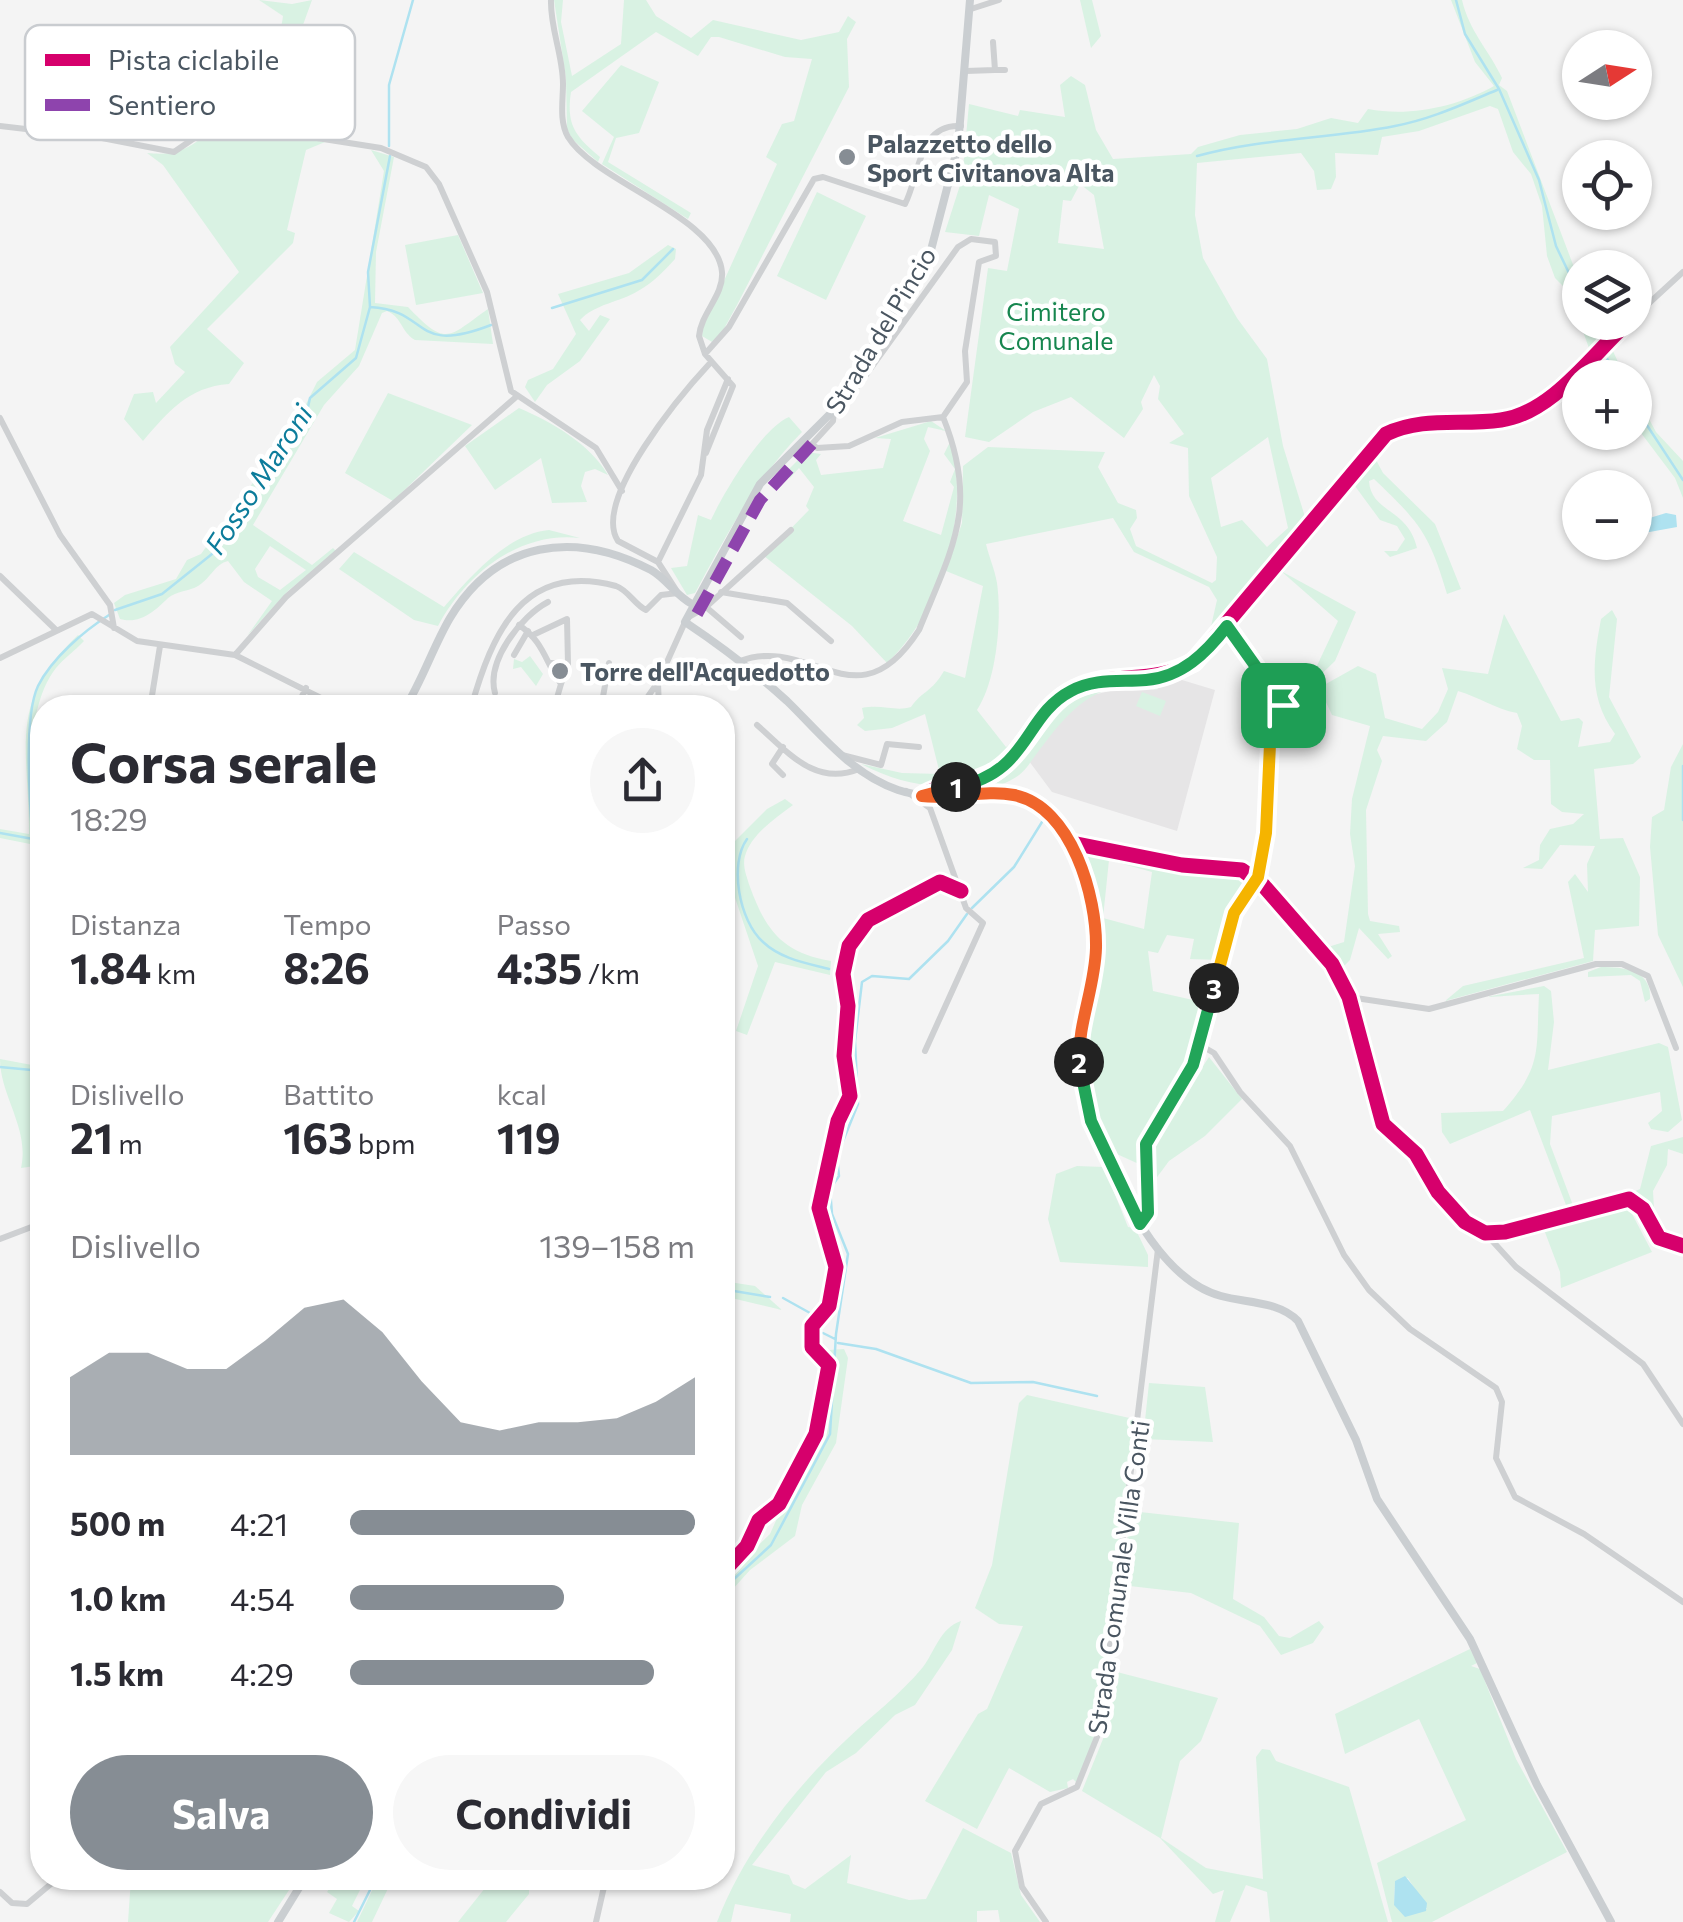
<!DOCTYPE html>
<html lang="it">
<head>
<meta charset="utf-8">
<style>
  :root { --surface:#fff; --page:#f7f7f7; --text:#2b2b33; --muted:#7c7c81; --accent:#868d94 }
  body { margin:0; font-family:Commissioner,sans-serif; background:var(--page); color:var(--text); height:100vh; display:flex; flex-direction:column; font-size:38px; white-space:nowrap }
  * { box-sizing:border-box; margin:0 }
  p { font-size:32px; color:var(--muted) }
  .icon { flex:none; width:55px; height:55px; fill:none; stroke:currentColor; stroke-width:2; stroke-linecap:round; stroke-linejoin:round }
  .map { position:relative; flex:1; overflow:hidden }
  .side { position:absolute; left:30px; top:695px; width:705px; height:1195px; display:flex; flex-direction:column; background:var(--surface); border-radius:40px; box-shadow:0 2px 8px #0004 }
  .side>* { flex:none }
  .needle { width:65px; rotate:78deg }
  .controls { position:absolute; left:1562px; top:30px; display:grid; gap:20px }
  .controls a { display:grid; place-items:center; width:90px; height:90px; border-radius:50%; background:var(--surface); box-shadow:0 2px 8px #0004; font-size:50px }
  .pin { position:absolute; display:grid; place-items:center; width:85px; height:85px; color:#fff; margin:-42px; border-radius:20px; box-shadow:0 5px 15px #0006 }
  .km { position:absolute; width:50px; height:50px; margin:-25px; border-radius:50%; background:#222; color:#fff; font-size:28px; line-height:50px; text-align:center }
  .round { display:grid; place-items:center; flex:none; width:105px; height:105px; border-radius:52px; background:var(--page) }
  .summary { display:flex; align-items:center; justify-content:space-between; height:170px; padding:0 40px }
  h1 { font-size:55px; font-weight:700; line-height:75px }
  .metrics { display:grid; grid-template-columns:repeat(3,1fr); gap:15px; height:170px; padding:10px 40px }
  .metrics div { display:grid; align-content:center }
  .metrics b { font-size:42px; font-weight:700 }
  .metrics small { font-size:28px; font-weight:400 }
  .metrics p { font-size:28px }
  .chart { height:280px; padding:20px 40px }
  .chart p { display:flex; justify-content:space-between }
  .chart svg { width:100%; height:180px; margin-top:10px; fill:var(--accent); opacity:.7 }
  .primary-button { display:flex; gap:20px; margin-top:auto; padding:20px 40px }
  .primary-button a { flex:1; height:115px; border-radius:60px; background:var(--accent); color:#fff; font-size:40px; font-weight:700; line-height:115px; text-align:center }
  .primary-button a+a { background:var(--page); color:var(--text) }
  ul { padding:0 40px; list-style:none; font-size:32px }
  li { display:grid; grid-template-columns:160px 120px 1fr; align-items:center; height:75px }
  li i { height:25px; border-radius:12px; background:var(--accent) }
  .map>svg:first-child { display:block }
  .education { fill:#e6e5e6 }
  .green { fill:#d9f2e3; fill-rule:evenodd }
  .water { fill:#aee2f0 }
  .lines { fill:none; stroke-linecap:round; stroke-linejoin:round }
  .stream { stroke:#aee2f0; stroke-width:2.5 }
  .minor { stroke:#ced0d2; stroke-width:6 }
  .major { stroke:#caced1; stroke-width:8 }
  .quiet { stroke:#8e44ad; stroke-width:12; stroke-dasharray:25 12; stroke-linecap:butt }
  .cycleway-casing { stroke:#fff; stroke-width:21 }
  .cycleway { stroke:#d6006c; stroke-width:15 }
  .split-1-casing { stroke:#fff; stroke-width:20 }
  .split-2-casing { stroke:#fff; stroke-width:20 }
  .split-3-casing { stroke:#fff; stroke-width:20 }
  .split-4-casing { stroke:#fff; stroke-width:20 }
  .split-1 { stroke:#22a559; stroke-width:12 }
  .split-2 { stroke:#f0652b; stroke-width:12 }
  .split-3 { stroke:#22a559; stroke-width:12 }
  .split-4 { stroke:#f5b400; stroke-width:12 }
  .poi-dot { fill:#868d94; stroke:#fff; stroke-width:4 }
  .labels { text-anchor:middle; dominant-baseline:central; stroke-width:9; stroke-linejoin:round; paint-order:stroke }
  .poi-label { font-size:25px; font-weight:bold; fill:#4a5661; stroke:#fff; text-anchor:start }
  .park-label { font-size:25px; fill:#17864f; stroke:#fff }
  .street-label { font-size:25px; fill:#4a5661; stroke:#fff }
  .water-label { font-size:28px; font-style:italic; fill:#0c7c9b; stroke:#fff }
  .key { fill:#fff; stroke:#c9ccd0; stroke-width:2.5 }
  .key-label { font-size:28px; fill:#4a5661 }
</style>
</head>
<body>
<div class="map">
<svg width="1683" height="1922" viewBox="0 0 1683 1922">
  <rect width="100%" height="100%" fill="#f4f4f4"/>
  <path class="education" d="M1172,677L1215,690L1177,831L1052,792L1029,761L1064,716L1088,696L1133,686L1157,690L1160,682Z"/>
  <path class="green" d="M259,0L292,4L312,0L278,94L271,101C258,76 280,44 283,16Z
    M554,0H563L561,22L572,76L621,44L624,0H646L656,16L691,38L713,20L801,40L839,32L848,16L856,22L847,39L849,87L737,305L720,336L712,342L702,336L703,327L777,164L766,157L782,124L794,121L812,59L785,57L719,37H711L698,56L656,32L571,92C566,125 575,136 600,157L598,162L572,139L567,129L566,78Z
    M1080,0H1092L1101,36L1091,48Z
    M1451,0H1462C1469,31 1489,50 1502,78L1499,85L1507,91L1580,283V322L1569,292L1555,278L1547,256L1542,206L1531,174L1513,152L1498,109L1490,106L1419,131L1382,137L1378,155L1335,153L1336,177L1331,189L1317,190L1314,171L1301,153L1197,163L1195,215L1203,258L1237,318L1267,359L1283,446L1306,520L1207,644L1217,600L1209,587L1134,552L1113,518L986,544C989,557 995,570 997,583C1002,618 997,680 977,710L1006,747L1034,725C986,793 933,800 861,764L902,773L940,774L925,714L892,728L865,731L857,725L864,718L862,708C883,704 895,712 911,707C923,690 931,693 944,671L965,678L983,586L946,571L962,523L963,466L988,447L1105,452L1098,467L1118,503L1136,510L1137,518L1130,529L1136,546L1212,583L1216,580L1217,557L1189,496L1188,448L1169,443L1184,434L1158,399L1160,386L1154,375L1141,402L1143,409L1124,438L1071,397L1033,412L989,442L965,437L988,268L1007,271L1019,209L989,195L979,236L945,232L962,179L969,104L1018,116L1020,110L1065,117L1060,85L1071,76L1085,85L1096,130L1113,159L1191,154L1198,147L1240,135L1297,129L1331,118L1358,123L1368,109C1409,117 1457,107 1494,86L1475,62ZM1080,184L1094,195L1104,249L1058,243L1063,200L1071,201ZM1268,437L1288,528L1267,547L1242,520L1221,527L1211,478Z
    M621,65L659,82L639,133L616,138L608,162L691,213L688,219L602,164L614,137L582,111Z
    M234,128L325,142L306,150L287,230L295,233L293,243L207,329L244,363L229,384C188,387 168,412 143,441L124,419L134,394L153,392L156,403L185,372L175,364L170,347L239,272L163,165L147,153C197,158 190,133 234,128Z
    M371,150L394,157L376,252L375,303L408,307C447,348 448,337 488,309L493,344L415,340C401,332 402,317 387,311L382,313L359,366L324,405L253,525L312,565L333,548L337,552L289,590L247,636L272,601L244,582L228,561C215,564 211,578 198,586C190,591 176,591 168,598C156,610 140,625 120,619L114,603L125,595L176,579L187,560L201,554L297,422L317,382L355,350L384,171ZM270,546L306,570L280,590L258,577L255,569Z
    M817,192L866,216L826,300L777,276Z
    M458,235L483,293L416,305L405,245Z
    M668,245L676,249L675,259C664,271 653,283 638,291C620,302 595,304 580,320L589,331L600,315L610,319L580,361L547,385L535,402L525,387L528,380L553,369L576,334L558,294L629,273Z
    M1580,323H1599L1608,334L1590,351Z
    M1612,349L1625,377H1606L1598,362Z
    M388,393L472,425L393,501L345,473Z
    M1635,393L1656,432L1683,461V498L1675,478L1635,425Z
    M519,408C552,422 590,444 608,475L595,469L585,472L581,486L587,502L552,503L541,458L495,490L465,446Z
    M789,417L802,432C758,476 726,535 695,593L687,595L671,568L687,566L698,515L711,520C723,494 761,429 789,417Z
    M931,421L946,431L928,427L924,439L930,451L903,521L941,535L954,487L950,482L955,469L944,454L951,440C970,514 943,610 887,663L852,626L764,556L809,510L806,506L814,487L799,468L790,478L785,473L806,452L821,454L816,460L821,475L883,468L891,439L875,438Z
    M1375,458L1383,473L1435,524L1461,589L1447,594C1429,533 1420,523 1374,479L1369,481C1371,513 1408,508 1417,548L1390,557L1384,551H1397L1405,539L1397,526L1380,520L1352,482Z
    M549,530L580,538C519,531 466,574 438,626L414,620L339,569L354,552L444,607C471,576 507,534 549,530Z
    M1281,571L1356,612L1335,661L1306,689L1338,621Z
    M1612,610L1617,619L1609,697L1641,757L1633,764L1594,769L1600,839L1623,838L1640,877L1639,926L1595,930L1593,961L1445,1001L1463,986L1584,958L1568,882L1575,874L1588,892L1587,864L1595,846L1560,845L1542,869L1523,868L1539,860L1540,845L1550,829L1573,824L1584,814L1562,812L1551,804L1550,760H1534L1517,749L1522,726L1517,713C1495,709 1479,697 1458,691L1447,722L1426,741L1383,736L1377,750L1382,761L1366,810L1368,914L1370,921L1399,926L1400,932L1378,934L1392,956L1388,959L1359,928L1350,960L1338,972L1262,881L1294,907L1328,947L1344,942L1355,866L1350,834L1352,799L1370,726L1332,715L1325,700L1308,694L1358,666L1376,674L1385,718L1422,729L1438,712L1448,689L1442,668L1488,674L1504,614L1561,721L1579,718L1583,722L1578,747L1610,742L1615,734C1588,697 1593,662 1601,619Z
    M78,635L84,641C75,651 64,658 56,668C10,727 43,858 42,929L30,844L0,838V829L29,834C29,746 7,702 78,635Z
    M530,656L543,674L536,686L521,667L513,669L514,659L522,662Z
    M1128,682L1149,684L1158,690C1091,671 1060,723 1027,767C1012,787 977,792 954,793C975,788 996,782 1013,768C1065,724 1035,690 1128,682Z
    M1142,692L1166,701L1160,716L1136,706Z
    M1683,744V987L1658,935L1650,847L1652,817L1664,810L1671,767Z
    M785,799L793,805C776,818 751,834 745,856C742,866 747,877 750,887C766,931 783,953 831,961L830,975L775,962L747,1035L736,1031L758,966L725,868L726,850L767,809Z
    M1085,846L1117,857L1230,873L1250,881L1224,930L1218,960L1190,959L1194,939L1167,935L1158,953L1148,951L1153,991L1202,1002L1206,1010C1201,1028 1198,1048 1190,1065C1173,1099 1142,1125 1141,1165L1108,1150L1086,1063L1087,1025L1102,949L1083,858ZM1109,860L1152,872L1144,929L1103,918Z
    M1601,967C1624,967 1652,970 1650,999L1645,1002L1640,981L1631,975L1588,977V972Z
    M1544,986L1551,991L1554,1022L1548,1070L1659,1043L1668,1047L1682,1120L1668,1132L1651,1129L1648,1123L1662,1111L1660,1092L1552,1116L1550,1144L1574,1208L1517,1226L1482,1228L1471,1220C1505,1231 1534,1218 1566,1205L1530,1110L1450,1144L1442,1132L1441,1113L1503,1111C1543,1066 1536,1051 1539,994L1486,997Z
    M1209,1057L1242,1099L1205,1136L1169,1161L1152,1184L1150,1158L1155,1139Z
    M0,1059L32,1065L33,1060L42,1061V1165L21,1168C30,1129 0,1096 0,1059Z
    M1683,1137V1154L1668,1149L1667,1165L1653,1191L1655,1227L1641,1203L1624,1196L1640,1189L1651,1146Z
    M1077,1166L1104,1167L1128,1227L1135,1228L1148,1255V1267L1060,1262L1048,1219L1056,1174Z
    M1612,1206L1630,1210L1652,1252L1561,1288L1560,1272L1543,1227Z
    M723,1281L755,1286L782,1310L723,1296Z
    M815,1338L829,1350L844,1349L848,1358L836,1443L802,1505L795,1536L750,1570L723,1600V1580L770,1534L803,1460L819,1441L832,1360L815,1345Z
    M1149,1383L1205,1387L1213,1442L1143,1439Z
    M1027,1395L1134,1419L1119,1544L1113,1553L1117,1556C1109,1629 1111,1716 1076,1782L1073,1779L1067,1782L1068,1788L1050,1792L1009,1768L977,1829L925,1801L978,1714L987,1709L1023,1626L999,1624L975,1608L992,1565L1019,1403Z
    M1131,1511L1239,1523L1233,1599L1264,1617L1279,1636L1290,1638L1319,1621L1324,1627L1313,1643L1281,1655L1260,1626L1191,1593L1121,1585Z
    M961,1621L952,1650L915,1705L895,1715L856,1753L826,1772L752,1865L789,1875L793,1884L805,1889L851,1855L847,1883L909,1900L926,1899L963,1828L1011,1853L1021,1895L1040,1922H1000L998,1910L977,1911V1922H790L791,1914L735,1904L731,1922H717C743,1854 792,1791 845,1741C871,1716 900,1695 923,1667C935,1651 940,1628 961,1621Z
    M1470,1649L1477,1663L1471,1666L1480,1669L1516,1759L1567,1852L1432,1922H1392L1377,1863L1466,1820L1419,1719L1345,1754L1335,1714ZM1408,1878L1427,1909L1394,1905L1395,1881Z
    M1113,1671L1218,1698L1201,1741L1180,1761L1161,1838L1206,1868L1263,1879L1256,1757L1262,1749L1270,1750L1276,1761L1349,1787L1388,1922H1270L1267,1892L1246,1885L1230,1922H1215L1224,1890L1213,1894L1160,1838L1082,1791L1103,1739Z
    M131,1878H295V1881L268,1922H128Z
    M336,1878H366L352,1906L359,1911L349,1922L329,1913L337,1899L327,1892Z
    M378,1878H393L372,1922H357Z
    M493,1878H529V1894L506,1922H458Z"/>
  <path class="water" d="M1666,513L1676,515L1677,527L1644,533L1643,520Z
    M1405,1876L1427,1903L1426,1911L1405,1917L1394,1905L1395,1881Z"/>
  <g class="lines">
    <path class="stream" d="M1456,0L1465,34L1499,89L1539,180L1556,246L1580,296
      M389,146V85L413,0
      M1197,156C1261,138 1330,139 1395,126C1432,119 1463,104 1497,90
      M370,307C431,310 411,356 491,325
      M552,308L642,280L673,249
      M1593,322L1601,346
      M1604,353L1618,378
      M1635,407L1683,480
      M115,610L162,594L217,550L306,416L310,398L356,358L370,307L368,272L390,156
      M1683,766V820
      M0,833L33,839
      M747,839C729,864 739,921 763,942C781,959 806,963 829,969
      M972,908L1014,867L1042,822
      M42,917C34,870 19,726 38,686C52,658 84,631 109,615
      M0,1067L42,1071
      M722,1289L770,1297
      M783,1298L810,1313
      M823,1333L835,1339
      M838,1343L876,1349L971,1383L1033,1382L1097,1396
      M722,1565L743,1543L755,1517L778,1497L812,1430L822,1376
      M722,1590L771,1545L830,1434L836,1334L848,1254L832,1214L830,1189L839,1176L837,1156L858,1104L855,1041L862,982L872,976L909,979L948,941L967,914
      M354,1922L376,1878"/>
    <path class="minor" d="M551,0C550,28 563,55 563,84C563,101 559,121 568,137C595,182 717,216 722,272C724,295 701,313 699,336L705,354L733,386L706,453
      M971,9L999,0
      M995,70H1005
      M966,71L995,70L993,42
      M0,126L102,138L174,152L206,130L234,125L381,148L426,167L439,184L487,292L511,391L596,448L622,491
      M1635,316L1683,272
      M705,354L729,327L814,179L823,177L905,204C920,175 918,123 961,126
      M845,392L858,386L958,247L971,239L995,242L996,256L979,262L965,351L967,382L943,417
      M834,410L833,421L812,444L817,448L849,446L902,422L943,417
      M0,418L60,535L110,605L114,628
      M658,562L701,475L707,430L728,379
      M0,576L55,629
      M721,592L787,603L831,641
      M706,607L741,637
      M689,617L706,607L791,530
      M519,625C544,642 545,662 561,684L568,664L551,663
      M533,635L567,619L568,664
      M235,655L286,597L516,397
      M514,655L528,631
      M0,658L92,614L137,641L235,655L341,708
      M740,661C812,634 857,727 919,630C953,546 979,506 943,417
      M658,683L659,708
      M495,693C486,661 521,616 548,602
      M150,708L160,646
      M296,708L306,688
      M471,708C492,633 523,561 616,586C628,590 635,605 646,610L661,595L678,593L658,562L618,541C591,500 684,391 711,362
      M554,708L561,684
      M601,708L609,663
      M640,708L658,682L685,622
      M757,725C788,752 815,787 859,769
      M783,747L772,764L783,775
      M842,755L881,765L887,744L919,747
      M906,791L930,808L966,908L983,923L925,1051
      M922,796C946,780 977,787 1001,767C1030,745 1042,704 1075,689C1115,670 1150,686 1194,662L1386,434C1424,416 1461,426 1501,420C1552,413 1592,355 1628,322
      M1072,843L1182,865L1242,870L1263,885L1332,964L1349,997L1383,1124L1416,1154L1438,1192L1465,1222L1485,1233L1505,1232L1629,1199L1643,1209L1659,1238L1683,1246
      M1349,997L1429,1009L1596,964H1622L1648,976L1676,1048
      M1200,1045L1214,1053L1240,1092L1290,1146L1344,1255L1369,1290L1410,1329L1496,1388L1502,1402L1496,1458L1515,1497L1584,1534L1683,1602
      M1140,1224L1148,1213L1146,1143L1193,1065L1228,930L1240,901L1258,877L1266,833L1270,744L1283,705L1227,626
      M1486,1234L1516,1267L1643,1364L1683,1424
      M0,1239L42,1223
      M0,1892L12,1903L27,1904L58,1878
      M596,1922L606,1878
      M1046,1922L1022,1887L1015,1851L1041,1804L1077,1787L1099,1732L1158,1249"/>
    <path class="major" d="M970,0L958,146L931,250L834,410L760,484L685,622C721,646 755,672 787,701C821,734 851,774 898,790C955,809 1017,774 1061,825C1086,854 1100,934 1094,970C1090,998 1078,1024 1079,1052C1082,1118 1113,1187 1151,1240C1169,1265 1191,1288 1221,1296C1246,1303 1279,1301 1298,1321L1356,1440L1377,1499L1470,1639L1537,1785L1611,1922
      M405,708C423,679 433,647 450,618C497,540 574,530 651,570C667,579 676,596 692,604
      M278,1922L305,1878"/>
    <path class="quiet" d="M697,614L760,500L812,444"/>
    <g class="cycleway-casing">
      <path id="cycleway" d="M922,796C946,780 977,787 1001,767C1030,745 1042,704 1075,689C1115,670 1150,686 1194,662L1386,434C1424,416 1461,426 1501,420C1552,413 1592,355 1628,322
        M1072,843L1182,865L1242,870L1263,885L1332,964L1349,997L1383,1124L1416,1154L1438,1192L1465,1222L1485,1233L1505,1232L1629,1199L1643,1209L1659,1238L1683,1246
        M722,1573L747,1546L759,1520L779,1504L816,1434L829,1365L812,1347V1326L829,1306L836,1267L819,1208L838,1121L850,1096L844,1056L848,1006L843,974L849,946L868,920L940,882L961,891"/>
    </g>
    <use href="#cycleway" class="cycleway"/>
  </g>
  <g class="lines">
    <g class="split-1-casing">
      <path id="split-1" d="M956,787C1030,773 1023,716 1071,691C1095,678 1119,682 1146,680C1182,677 1206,653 1227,626L1283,705"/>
    </g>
    <g class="split-2-casing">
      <path id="split-2" d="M956,787L922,796C952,800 985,789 1014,795C1072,807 1097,897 1096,948C1095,987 1078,1023 1079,1062"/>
    </g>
    <g class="split-3-casing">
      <path id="split-3" d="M1079,1062L1091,1121L1140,1224L1148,1213L1146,1144L1193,1065L1214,988"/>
    </g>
    <g class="split-4-casing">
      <path id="split-4" d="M1214,988L1234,913L1258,877L1266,833L1270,744L1283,705"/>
    </g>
    <use href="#split-1" class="split-1"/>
    <use href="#split-2" class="split-2"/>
    <use href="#split-3" class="split-3"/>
    <use href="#split-4" class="split-4"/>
  </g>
  <g class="poi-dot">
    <circle cx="847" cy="157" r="10"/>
    <circle cx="560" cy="671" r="10"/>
  </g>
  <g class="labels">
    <g class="poi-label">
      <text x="867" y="143">Palazzetto dello<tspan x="867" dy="29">Sport Civitanova Alta</tspan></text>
      <text x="580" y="671">Torre dell'Acquedotto</text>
    </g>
    <g class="park-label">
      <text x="1056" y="311">Cimitero<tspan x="1056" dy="29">Comunale</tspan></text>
    </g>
    <g class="street-label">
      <text transform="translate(880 330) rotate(-59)">Strada del Pincio</text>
      <text transform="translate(1118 1577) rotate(-82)">Strada Comunale Villa Conti</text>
    </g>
    <g class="water-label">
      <text transform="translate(258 479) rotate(-57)">Fosso Maroni</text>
    </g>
  </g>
  <rect x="25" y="25" width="330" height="115" rx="15" class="key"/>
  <rect x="45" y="54" width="45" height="12" fill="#d6006c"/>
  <rect x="45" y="99" width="45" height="12" fill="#8e44ad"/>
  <g class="key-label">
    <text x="108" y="70">Pista ciclabile</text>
    <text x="108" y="115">Sentiero</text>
  </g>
</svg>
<div class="controls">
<a><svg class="needle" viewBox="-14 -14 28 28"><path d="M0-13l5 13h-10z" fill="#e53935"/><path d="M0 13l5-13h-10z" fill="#7c7c81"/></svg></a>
<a><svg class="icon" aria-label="locate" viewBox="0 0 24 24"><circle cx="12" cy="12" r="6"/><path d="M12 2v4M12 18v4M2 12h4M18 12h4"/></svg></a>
<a><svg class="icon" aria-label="layers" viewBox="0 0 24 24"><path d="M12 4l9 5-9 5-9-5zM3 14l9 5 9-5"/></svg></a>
<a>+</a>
<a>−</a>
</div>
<div class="pin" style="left:1283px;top:705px;background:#1e9e55"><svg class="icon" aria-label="arrive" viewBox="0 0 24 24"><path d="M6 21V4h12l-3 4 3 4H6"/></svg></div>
<b class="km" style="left:956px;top:787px">1</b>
<b class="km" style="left:1079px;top:1062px">2</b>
<b class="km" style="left:1214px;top:988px">3</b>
<section class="side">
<div class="summary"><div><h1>Corsa serale</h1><p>18:29</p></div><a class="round"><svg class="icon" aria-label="share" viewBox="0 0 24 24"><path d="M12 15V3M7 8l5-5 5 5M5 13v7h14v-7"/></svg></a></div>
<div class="metrics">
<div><p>Distanza</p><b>1.84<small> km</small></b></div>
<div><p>Tempo</p><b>8:26</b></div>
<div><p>Passo</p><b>4:35<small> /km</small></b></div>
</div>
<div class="metrics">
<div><p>Dislivello</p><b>21<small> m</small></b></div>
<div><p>Battito</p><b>163<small> bpm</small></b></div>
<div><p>kcal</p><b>119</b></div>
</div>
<div class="chart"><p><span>Dislivello</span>139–158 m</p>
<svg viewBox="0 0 160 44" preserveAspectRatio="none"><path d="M0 44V25L10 19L20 19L30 23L40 23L50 16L60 8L70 6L80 14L90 26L100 36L110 38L120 36L130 36L140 35L150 31L160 25V44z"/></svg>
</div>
<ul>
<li><b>500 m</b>4:21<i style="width:100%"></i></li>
<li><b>1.0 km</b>4:54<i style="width:62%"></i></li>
<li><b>1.5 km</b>4:29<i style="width:88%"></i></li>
</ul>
<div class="primary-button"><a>Salva</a><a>Condividi</a></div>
</section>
</div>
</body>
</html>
